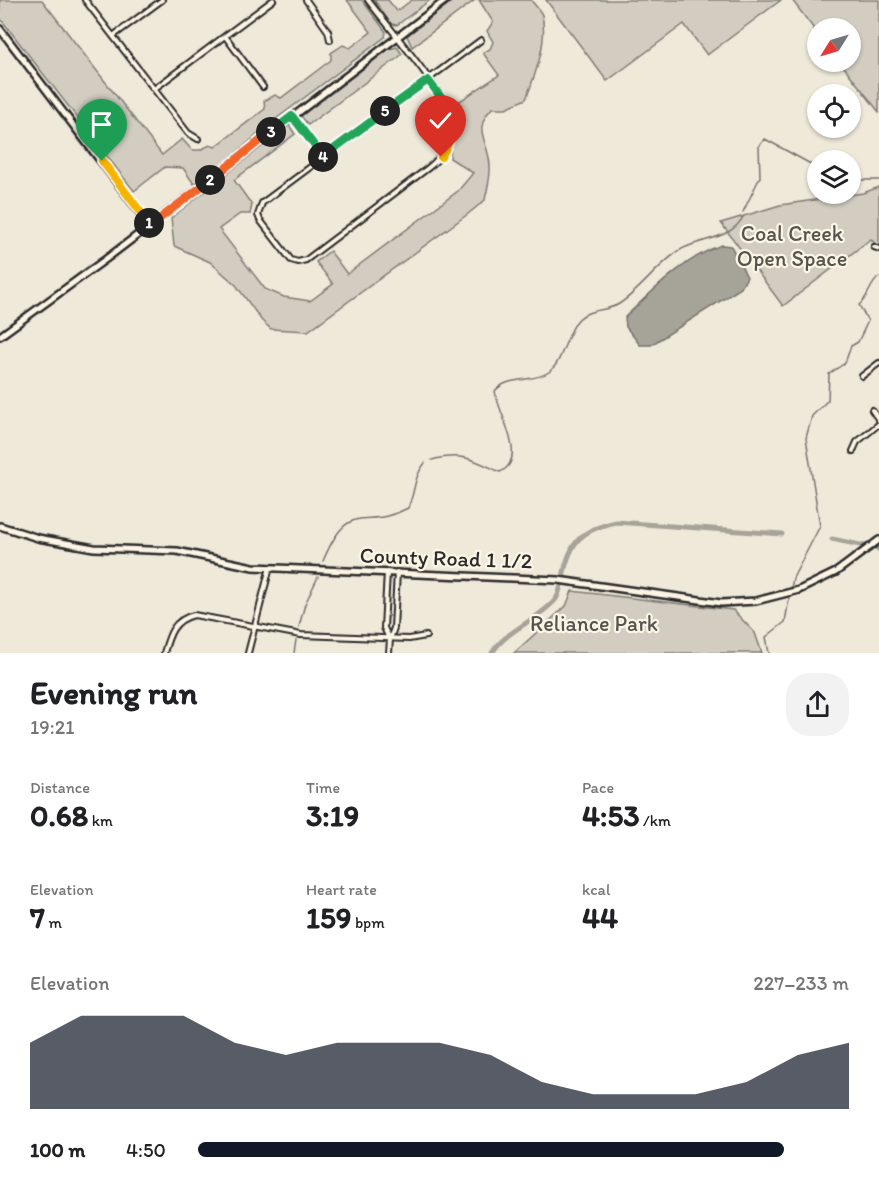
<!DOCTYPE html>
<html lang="en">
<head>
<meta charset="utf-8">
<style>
  :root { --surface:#fff; --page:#f2f2f2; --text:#202124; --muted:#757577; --accent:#111827 }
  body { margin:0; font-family:Itim,sans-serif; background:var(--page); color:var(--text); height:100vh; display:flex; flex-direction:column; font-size:22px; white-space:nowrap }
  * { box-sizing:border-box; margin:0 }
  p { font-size:20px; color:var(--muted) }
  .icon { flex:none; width:33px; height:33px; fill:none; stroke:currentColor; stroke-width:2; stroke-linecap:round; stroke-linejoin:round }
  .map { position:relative; height:653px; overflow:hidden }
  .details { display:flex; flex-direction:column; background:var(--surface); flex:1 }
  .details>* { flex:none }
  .needle { width:39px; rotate:233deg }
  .tools { position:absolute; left:807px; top:18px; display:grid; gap:12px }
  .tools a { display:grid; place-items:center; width:54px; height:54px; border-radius:50%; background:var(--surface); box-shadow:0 2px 4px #0004; font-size:30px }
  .pin { position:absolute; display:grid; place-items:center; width:51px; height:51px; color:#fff; margin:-62px -26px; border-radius:50% 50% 50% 0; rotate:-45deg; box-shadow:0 0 6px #0007 }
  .pin .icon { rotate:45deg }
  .km { position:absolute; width:30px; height:30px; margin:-15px; border-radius:50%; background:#222; color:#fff; font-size:16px; line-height:30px; text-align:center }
  .round { display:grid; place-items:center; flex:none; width:63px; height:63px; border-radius:24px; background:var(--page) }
  .headline { display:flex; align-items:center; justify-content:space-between; height:102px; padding:0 30px }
  h1 { font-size:33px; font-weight:800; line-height:45px }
  .stats { display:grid; grid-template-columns:repeat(3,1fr); gap:9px; height:102px; padding:6px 30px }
  .stats div { display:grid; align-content:center }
  .stats b { font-size:30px; font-weight:800 }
  .stats small { font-size:16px; font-weight:400 }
  .stats p { font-size:16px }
  .chart { height:168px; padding:12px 30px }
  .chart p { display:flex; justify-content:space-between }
  .chart svg { width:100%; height:108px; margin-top:6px; fill:var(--accent); opacity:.7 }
  ul { padding:0 30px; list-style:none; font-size:20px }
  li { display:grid; grid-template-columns:96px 72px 1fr; align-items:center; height:45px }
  li i { height:15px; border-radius:8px; background:var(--accent) }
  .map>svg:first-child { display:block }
  .green { fill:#d2cdc0; stroke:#7e7c76; stroke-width:1.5 }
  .water { fill:#a6a399; stroke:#75736d; stroke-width:1.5 }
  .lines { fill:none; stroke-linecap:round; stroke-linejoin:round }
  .stream { stroke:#75736d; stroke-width:1.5 }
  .canal { stroke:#a6a399; stroke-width:5 }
  .minor-casing { stroke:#2b2b2b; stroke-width:8 }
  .tertiary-casing { stroke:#2b2b2b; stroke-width:10 }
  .minor { stroke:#fcf5e5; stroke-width:4 }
  .tertiary { stroke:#fcf5e5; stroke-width:5 }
  .split-1-casing { stroke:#fff; stroke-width:12 }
  .split-2-casing { stroke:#fff; stroke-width:12 }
  .split-3-casing { stroke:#fff; stroke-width:12 }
  .split-4-casing { stroke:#fff; stroke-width:12 }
  .split-5-casing { stroke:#fff; stroke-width:12 }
  .split-6-casing { stroke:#fff; stroke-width:12 }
  .split-7-casing { stroke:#fff; stroke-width:12 }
  .split-1 { stroke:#f5b400; stroke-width:8 }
  .split-2 { stroke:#f0652b; stroke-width:8 }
  .split-3 { stroke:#f0652b; stroke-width:8 }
  .split-4 { stroke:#22a559; stroke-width:8 }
  .split-5 { stroke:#22a559; stroke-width:8 }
  .split-6 { stroke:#22a559; stroke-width:8 }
  .split-7 { stroke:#f5b400; stroke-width:8 }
  .labels { text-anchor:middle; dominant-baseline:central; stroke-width:4.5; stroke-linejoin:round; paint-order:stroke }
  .park-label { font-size:22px; fill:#555450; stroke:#fcf5e5 }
  .street-label { font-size:22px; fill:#2b2b2b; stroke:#fcf5e5 }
</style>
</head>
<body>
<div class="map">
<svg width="879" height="653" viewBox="0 0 879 653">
  <rect width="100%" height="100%" fill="#efe9da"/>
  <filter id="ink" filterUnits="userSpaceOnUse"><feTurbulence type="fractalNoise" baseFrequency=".0167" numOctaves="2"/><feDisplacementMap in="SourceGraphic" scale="12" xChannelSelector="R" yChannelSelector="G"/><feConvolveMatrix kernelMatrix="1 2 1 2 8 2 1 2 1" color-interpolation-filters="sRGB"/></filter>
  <g filter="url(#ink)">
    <path class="green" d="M0,0H42L162,155L182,139L192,150H200L210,145L215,147L265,109L264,101L275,95L281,98L331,60V53L343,45L350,48L371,32L347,0H362L386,32L385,37L272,122L222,165L194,184L183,168L165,167L134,191L0,18Z
      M374,0H388L397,11L412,0H430L397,25L391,24Z
      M454,0H475L412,47L407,36Z
      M479,0H531C534,4 540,10 542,15C548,42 535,75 526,99L506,108H492C471,131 489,140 490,166C491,177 487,189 485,200L468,214L308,331L271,329L262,321L236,285L210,262L174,246L171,218L289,125L295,134L234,180L252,205L250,214H240L219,229L265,289L284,297L310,301L333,284L316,262L330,251L347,274L458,191L473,173L450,158L454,105L499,75L483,53L490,49L493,42L487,31L493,22Z
      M546,0H781L707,55L684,24L607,81Z
      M792,0H879V112L840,62H850V28H818L817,33Z
      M397,47L402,54L399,57L308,125L301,116L389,49Z
      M879,187V248L871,239L783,306L721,223L780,205L863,193Z
      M572,591L733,610L755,633L762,653H514L566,606Z"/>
    <path class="water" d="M722,245L731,246L747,277L741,288L651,345H640L626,327L625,317C653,291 685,257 722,245Z"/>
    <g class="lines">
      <path class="stream" d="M850,180H879
        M743,212L760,177L759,146L765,139L818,168
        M432,460C462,452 474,460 500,472C529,460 498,413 495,391C509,375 533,383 549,372C562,363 566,335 577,321C587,308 606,312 619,304C641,290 657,265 680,250C701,238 731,240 743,217
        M323,561C350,496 363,532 408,508C415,493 414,475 425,463
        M791,589L793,578L820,526L806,438L812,416L828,400L829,374L845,363L851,346L858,342L868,321L859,305C869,297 869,285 879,277
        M299,627L305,604L318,577
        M294,653L296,640
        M769,653L766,637L785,622L790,593"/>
      <path class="canal" d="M832,539L879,549
        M492,653C507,629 539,620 556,599C560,593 561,584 563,577C570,541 581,530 616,522L782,534"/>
      <g class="minor-casing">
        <path id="minor" d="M85,0L188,133L198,139
          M306,0L328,31L330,40
          M368,0C385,23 446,94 450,116C454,138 445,155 428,168L306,260L298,262L291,260L260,220L258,215L262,203L481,40
          M113,36L162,0
          M225,36L263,87
          M154,89L273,0
          M292,116L323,157
          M874,247L879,249
          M862,376L879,363
          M872,410L879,420
          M853,451L857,442L879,424
          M387,572L384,628L389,638
          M164,653C169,635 173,620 194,615L301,635L409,639L426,636
          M248,653L270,567
          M389,653L390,639L394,628L397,572"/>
      </g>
      <g class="tertiary-casing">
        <path id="tertiary" d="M0,29L150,226
          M0,336L106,259L446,0
          M0,526L38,538L94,548L177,551L253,567L558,580L721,603L756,601L799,590L836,572L879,540"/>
      </g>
      <use href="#minor" class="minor"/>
      <use href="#tertiary" class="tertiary"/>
    </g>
  </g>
  <g class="lines" filter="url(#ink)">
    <g class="split-1-casing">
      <path id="split-1" d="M102,161L149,223"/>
    </g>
    <g class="split-2-casing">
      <path id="split-2" d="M149,223L150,226L210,180"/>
    </g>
    <g class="split-3-casing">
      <path id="split-3" d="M210,180L271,132"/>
    </g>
    <g class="split-4-casing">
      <path id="split-4" d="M271,132L292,116L323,157"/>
    </g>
    <g class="split-5-casing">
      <path id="split-5" d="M323,157L385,111"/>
    </g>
    <g class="split-6-casing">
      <path id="split-6" d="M385,111L428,80L443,100"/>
    </g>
    <g class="split-7-casing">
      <path id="split-7" d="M441,157C454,138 453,120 443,100"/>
    </g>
    <use href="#split-1" class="split-1"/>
    <use href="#split-2" class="split-2"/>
    <use href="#split-3" class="split-3"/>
    <use href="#split-4" class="split-4"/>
    <use href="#split-5" class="split-5"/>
    <use href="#split-6" class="split-6"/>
    <use href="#split-7" class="split-7"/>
  </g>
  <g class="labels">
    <g class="park-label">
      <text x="792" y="233">Coal Creek<tspan x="792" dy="25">Open Space</tspan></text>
      <text x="594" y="623">Reliance Park</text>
    </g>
    <g class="street-label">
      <text transform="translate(446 558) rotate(2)">County Road 1 1/2</text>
    </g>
  </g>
</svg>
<div class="tools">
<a><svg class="needle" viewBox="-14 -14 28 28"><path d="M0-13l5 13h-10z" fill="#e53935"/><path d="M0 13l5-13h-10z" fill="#757577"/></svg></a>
<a><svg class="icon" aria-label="locate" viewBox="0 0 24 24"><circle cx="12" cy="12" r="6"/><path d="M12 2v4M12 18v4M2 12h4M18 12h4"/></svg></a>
<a><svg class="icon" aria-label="layers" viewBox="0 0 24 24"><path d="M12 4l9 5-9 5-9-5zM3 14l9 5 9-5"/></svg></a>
</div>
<div class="pin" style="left:102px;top:161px;background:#1e9e55"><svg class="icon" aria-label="arrive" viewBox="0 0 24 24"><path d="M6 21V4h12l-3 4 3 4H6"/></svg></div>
<div class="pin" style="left:441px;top:157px;background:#d93025"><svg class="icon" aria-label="check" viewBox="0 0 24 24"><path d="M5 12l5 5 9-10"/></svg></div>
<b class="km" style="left:149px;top:223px">1</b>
<b class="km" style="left:210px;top:180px">2</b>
<b class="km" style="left:271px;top:132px">3</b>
<b class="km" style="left:323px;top:157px">4</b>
<b class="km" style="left:385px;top:111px">5</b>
</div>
<section class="details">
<div class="headline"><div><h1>Evening run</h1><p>19:21</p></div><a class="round"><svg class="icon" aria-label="share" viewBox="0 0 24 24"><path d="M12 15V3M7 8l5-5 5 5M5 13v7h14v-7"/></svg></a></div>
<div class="stats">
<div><p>Distance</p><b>0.68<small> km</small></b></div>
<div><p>Time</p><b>3:19</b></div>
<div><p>Pace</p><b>4:53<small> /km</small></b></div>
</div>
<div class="stats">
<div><p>Elevation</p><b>7<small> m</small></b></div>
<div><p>Heart rate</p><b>159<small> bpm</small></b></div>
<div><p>kcal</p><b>44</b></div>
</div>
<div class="chart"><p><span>Elevation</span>227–233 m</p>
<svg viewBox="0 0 160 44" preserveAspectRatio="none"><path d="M0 44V17L10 6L20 6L30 6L40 17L50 22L60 17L70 17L80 17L90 22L100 33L110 38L120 38L130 38L140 33L150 22L160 17V44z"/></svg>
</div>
<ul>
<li><b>100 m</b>4:50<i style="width:90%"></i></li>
</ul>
</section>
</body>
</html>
